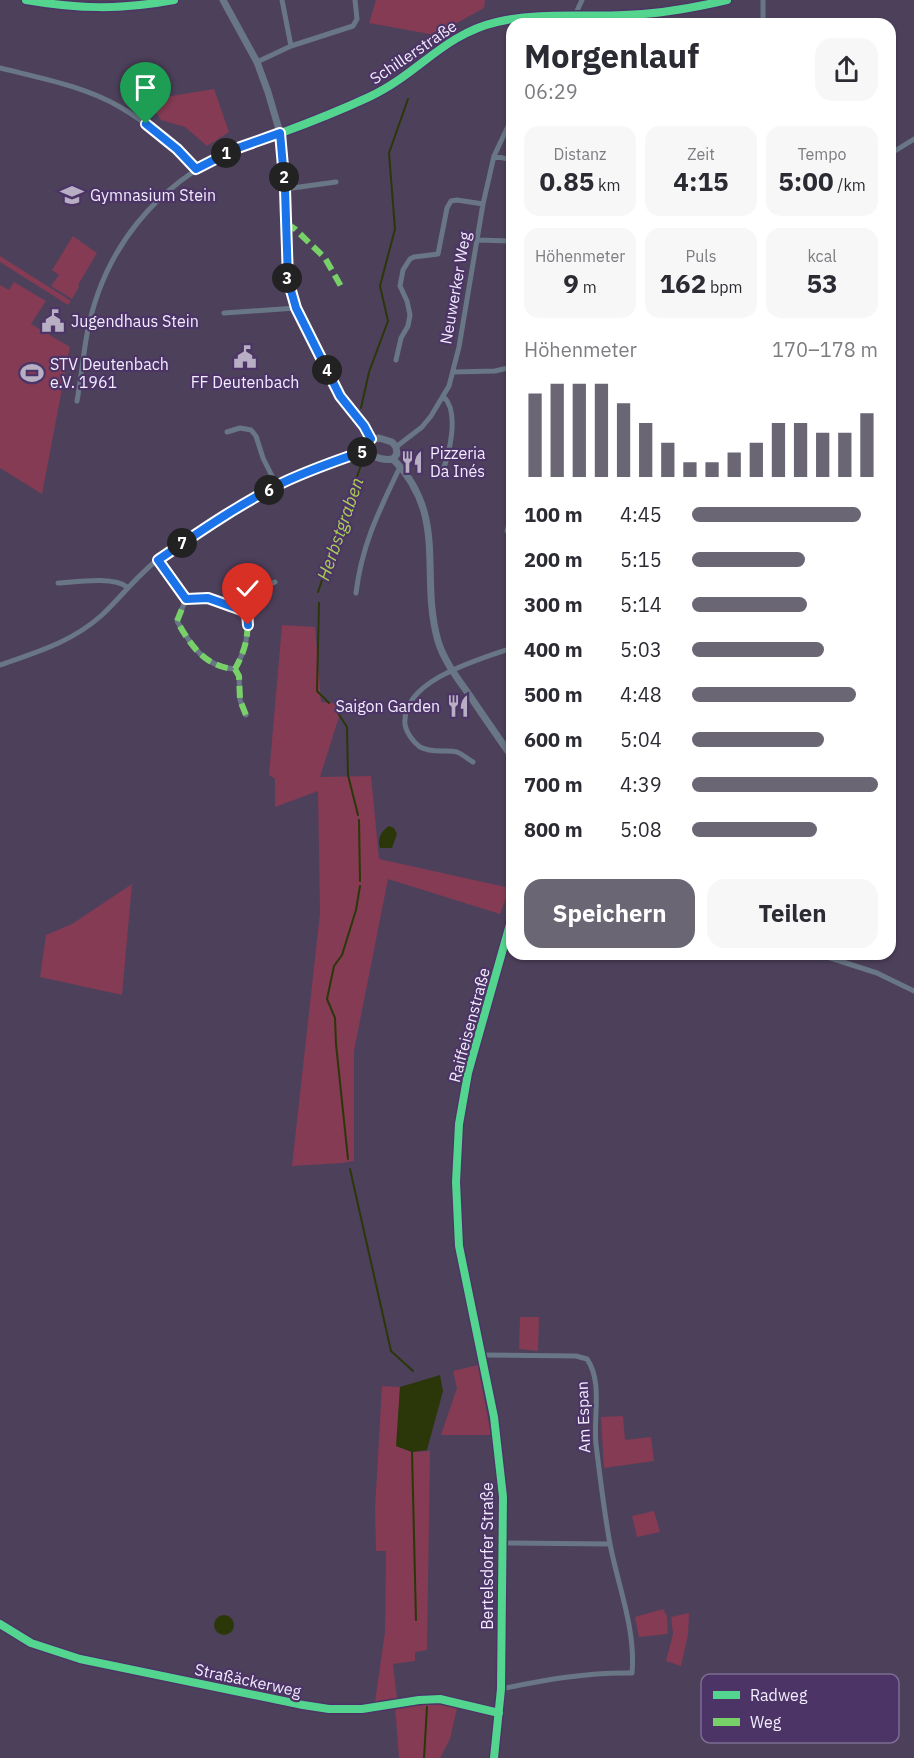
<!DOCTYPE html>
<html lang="de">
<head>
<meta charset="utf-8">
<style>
  :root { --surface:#fff; --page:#f7f7f7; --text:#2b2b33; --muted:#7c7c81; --accent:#6a6674 }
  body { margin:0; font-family:"IBM Plex Sans",sans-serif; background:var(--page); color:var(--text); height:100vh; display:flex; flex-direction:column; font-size:22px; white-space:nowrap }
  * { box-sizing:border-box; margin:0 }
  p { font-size:20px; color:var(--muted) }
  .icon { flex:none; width:33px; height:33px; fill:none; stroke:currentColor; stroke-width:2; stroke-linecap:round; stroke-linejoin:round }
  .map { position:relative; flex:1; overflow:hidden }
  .panel { position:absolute; left:506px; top:18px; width:390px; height:942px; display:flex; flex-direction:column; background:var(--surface); border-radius:18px; box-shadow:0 2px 4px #0004 }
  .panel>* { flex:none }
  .pin { position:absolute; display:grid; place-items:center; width:51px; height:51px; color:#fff; margin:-62px -26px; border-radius:50% 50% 50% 0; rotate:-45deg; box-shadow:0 0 6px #0007 }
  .pin .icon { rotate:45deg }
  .km { position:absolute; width:30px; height:30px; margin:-15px; border-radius:50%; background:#222; color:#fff; font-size:16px; line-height:30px; text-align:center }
  .round { display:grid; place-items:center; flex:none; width:63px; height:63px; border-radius:18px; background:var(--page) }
  .overview { display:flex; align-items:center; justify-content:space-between; height:102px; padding:0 18px }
  h1 { font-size:33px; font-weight:700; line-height:45px }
  .stats { display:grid; grid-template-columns:repeat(3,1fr); gap:9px; height:102px; padding:6px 18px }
  .stats div { display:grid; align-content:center; border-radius:15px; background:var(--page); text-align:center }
  .stats b { font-size:26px; font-weight:700 }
  .stats small { font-size:16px; font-weight:400 }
  .stats p { font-size:16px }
  .chart { height:168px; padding:12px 18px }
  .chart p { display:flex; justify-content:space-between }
  .chart svg { width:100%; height:108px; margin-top:6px; stroke:var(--accent); stroke-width:6 }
  .button { display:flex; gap:12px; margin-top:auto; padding:12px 18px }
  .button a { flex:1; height:69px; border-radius:18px; background:var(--accent); color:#fff; font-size:24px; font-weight:700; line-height:69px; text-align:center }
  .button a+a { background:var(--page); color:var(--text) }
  ul { padding:0 18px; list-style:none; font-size:20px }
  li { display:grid; grid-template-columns:96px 72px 1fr; align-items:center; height:45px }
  li i { height:15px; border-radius:8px; background:var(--accent) }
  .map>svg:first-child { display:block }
  .green { fill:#843b53 }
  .water { fill:#2b3709 }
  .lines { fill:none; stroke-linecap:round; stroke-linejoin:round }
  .stream { stroke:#2b3709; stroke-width:2 }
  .minor { stroke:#697686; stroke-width:5 }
  .tertiary { stroke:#697686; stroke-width:7 }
  .quiet { stroke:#78d068; stroke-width:6; stroke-dasharray:12 6; stroke-linecap:butt }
  .cycleway-casing { stroke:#4c3566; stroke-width:11 }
  .cycleway { stroke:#53d58f; stroke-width:8 }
  .route-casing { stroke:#fff; stroke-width:12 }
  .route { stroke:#1a73e8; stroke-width:8 }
  .labels { text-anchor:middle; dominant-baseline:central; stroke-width:4.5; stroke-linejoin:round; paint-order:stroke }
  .street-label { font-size:16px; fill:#f2ebfd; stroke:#4c3566 }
  .poi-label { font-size:16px; fill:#f2ebfd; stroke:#4c3566; text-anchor:start }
  .water-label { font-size:18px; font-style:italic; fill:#a9cf55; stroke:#4c3566 }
  .key { fill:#4c3566; stroke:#7e6c93; stroke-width:1.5 }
  .key-label { font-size:16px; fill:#f2ebfd }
</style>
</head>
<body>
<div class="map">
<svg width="914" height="1758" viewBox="0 0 914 1758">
  <rect width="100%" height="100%" fill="#4d405b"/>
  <path class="green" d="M376,0H485L484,8L435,35L369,23Z
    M163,77L165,97L214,89L229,132L207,146L185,127L161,120L154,109L158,93V79Z
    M73,236L97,253L78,285L79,287L72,299L51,286L59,275L52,270Z
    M0,256L71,301L68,305L0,262Z
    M14,282L46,301L31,324L70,347L42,494L0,468V285L9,290Z
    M282,625L315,627L321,702L343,704L320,777L371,776L379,859L510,888L500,914L388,879L354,1051V1161L342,1163L292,1166L320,913L318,791L275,807V779L269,775Z
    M132,884L122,995L40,977L46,935L72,924Z
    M520,1317H539L538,1351L519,1349Z
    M478,1365L491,1435H441L457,1388L453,1371Z
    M382,1386L400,1387L397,1446L412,1452L430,1451L427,1650L415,1652V1661L393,1664L397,1699L375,1702L385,1632L386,1551H376L375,1509Z
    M623,1416L625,1440L651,1437L654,1461L604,1468L601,1417Z
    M654,1511L660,1532L637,1537L632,1516Z
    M663,1609L667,1616L668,1634L639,1637L635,1617Z
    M689,1613L688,1635L681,1666L666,1661L673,1634L671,1617Z
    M430,1703L457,1708L450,1739L440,1758H399L395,1706Z"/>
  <path class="water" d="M389,826L394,828L397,834L392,848H380C377,839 381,831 389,826Z
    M440,1375L443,1391L427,1450L412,1452L396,1446L400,1387Z
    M214 1625a10 10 0 1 1 20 0a10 10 0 1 1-20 0Z"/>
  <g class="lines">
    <path class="stream" d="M361,408L369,372L388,321L380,286L395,229L389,153L408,99
      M318,592L361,465
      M319,603L317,691L329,703
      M338,713L347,727L348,775L358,815
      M359,820L360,881
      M348,1159L336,1044L335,1018L327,999L334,966L342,955L356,910L360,886
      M350,1169L391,1351L413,1371
      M412,1452L416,1620
      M424,1758L427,1707"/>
    <path class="minor" d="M26,0C78,9 121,10 174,0
      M282,0L291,46
      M763,0V24
      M639,14L640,24
      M571,24L582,0
      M257,62L291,46L353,26L357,19L355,0
      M0,68C40,78 84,86 120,107C148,123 173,145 196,169
      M890,154L914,139
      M494,156L512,160
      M285,189L336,182
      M478,240L512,241
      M224,313L296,308
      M396,360L401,338L408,326L410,315L407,301L400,286L403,270L410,259L414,257L438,254L447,208L451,201L457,200L483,204
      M453,372L495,371L512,367
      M77,401C81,379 83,356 87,334C103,249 156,185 234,149C249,142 265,138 281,133C311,122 340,110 369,97C417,75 444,34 497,22C538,12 582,17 624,15C659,14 693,8 727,0
      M227,432L240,428L251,430L256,436L263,458L277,486
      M396,447L422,427L431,416L449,386L459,347L483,204L494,156L512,118
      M441,475C449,456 460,413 444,397
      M512,511L507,531L512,538
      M158,560L186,599
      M58,583C75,582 114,576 127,587
      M356,593C362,544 379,511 400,467
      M208,598L247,612C249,635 246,649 235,669C205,667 191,646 177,621L186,599Z
      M226,605L275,582
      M0,665C37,652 72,642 102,615C121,597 136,577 157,560C207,522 265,489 324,465C338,459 353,456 367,450
      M235,669L239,676L240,700L246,715
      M473,762C468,759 462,754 457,752C447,749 433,754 420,747C413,742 406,732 405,724C401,681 479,659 512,648
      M818,954L877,973L914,991
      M482,1355L576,1356L587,1359C603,1382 593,1417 596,1444C600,1477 604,1511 610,1544C618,1586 636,1630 632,1673C588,1672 544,1680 501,1689
      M503,1543L610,1544
      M0,1624L31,1643L80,1659L303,1705L329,1709H362L419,1700L440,1699L499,1713"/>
    <path class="tertiary" d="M223,0L257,62L268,92L280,133L285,189L288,280L296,308L340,396L364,426L371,439
      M379,438L392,442L396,447L397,454L393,459C381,461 362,455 368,441Z
      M393,459C449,516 419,574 438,641C444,661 458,679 470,696C484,717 498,737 512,757
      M494,1758L501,1689L503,1497L494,1417L459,1246L456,1182L459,1124L468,1073L512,917"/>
    <path class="quiet" d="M286,223L295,229L325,258L342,288
      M158,560L186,599
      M208,598L247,612C249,635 246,649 235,669C205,667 191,646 177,621L186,599Z
      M226,605L275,582
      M235,669L239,676L240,700L246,715"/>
    <g class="cycleway-casing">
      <path id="cycleway" d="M26,0C78,9 121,10 174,0
        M218,157C238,147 260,140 281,133C311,122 341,110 369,97C417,75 444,34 497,22C538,12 582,17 624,15C659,14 693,8 727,0
        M0,1624L31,1643L80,1659L303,1705L329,1709H362L419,1700L440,1699L499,1713
        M494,1758L501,1689L503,1497L494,1417L459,1246L456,1182L459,1124L468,1073L512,917"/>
    </g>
    <use href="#cycleway" class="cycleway"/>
  </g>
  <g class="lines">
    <g class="route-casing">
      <path id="route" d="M146,124L177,149L196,169L235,149L280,133L285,189L288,280L296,308L340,396L364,426L371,439L366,444L367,450C336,461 305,471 276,486C235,507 196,534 158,560L186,599L208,598L247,612L248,625"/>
    </g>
    <use href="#route" class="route"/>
  </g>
  <defs>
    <g id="school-bare" transform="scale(1.8)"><path d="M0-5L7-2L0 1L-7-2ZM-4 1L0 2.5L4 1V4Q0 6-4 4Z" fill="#b8afc4" stroke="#4c3566" stroke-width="2.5" paint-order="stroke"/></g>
    <g id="civic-bare" transform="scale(1.8)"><path d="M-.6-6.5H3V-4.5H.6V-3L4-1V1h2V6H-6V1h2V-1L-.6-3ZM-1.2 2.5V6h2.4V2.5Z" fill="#b8afc4" stroke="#4c3566" stroke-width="2.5" paint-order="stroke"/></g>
    <g id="stadium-bare" transform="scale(1.8)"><path d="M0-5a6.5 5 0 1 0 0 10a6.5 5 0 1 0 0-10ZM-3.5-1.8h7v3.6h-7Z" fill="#b8afc4" stroke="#4c3566" stroke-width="2.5" paint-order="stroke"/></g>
    <g id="restaurant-bare" transform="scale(1.8)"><path d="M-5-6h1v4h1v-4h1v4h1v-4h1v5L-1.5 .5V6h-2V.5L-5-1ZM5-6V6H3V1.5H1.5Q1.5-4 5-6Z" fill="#b8afc4" stroke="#4c3566" stroke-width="2.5" paint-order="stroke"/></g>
  </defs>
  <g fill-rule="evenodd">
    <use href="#school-bare" x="72" y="195"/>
    <use href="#civic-bare" x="53" y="321"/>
    <use href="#civic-bare" x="245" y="357"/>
    <use href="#stadium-bare" x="32" y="373"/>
    <use href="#restaurant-bare" x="412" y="462"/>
    <use href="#restaurant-bare" x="458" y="706"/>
  </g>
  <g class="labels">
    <g class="street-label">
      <text transform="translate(413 52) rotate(-34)">Schillerstraße</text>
      <text transform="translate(455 288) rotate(-80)">Neuwerker Weg</text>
      <text transform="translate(469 1025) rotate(-75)">Raiffeisenstraße</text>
      <text transform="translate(583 1417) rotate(-92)">Am Espan</text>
      <text transform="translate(487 1556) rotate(-90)">Bertelsdorfer Straße</text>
      <text transform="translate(248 1680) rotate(12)">Straßäckerweg</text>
    </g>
    <g class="poi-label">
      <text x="90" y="195">Gymnasium Stein</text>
      <text x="71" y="321">Jugendhaus Stein</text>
      <text x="50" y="364">STV Deutenbach<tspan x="50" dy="18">e.V. 1961</tspan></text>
      <text x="245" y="382" text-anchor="middle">FF Deutenbach</text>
      <text x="430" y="453">Pizzeria<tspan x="430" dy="18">Da Inés</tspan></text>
      <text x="440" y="706" text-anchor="end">Saigon Garden</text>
    </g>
    <g class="water-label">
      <text transform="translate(340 529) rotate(-71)">Herbstgraben</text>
    </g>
  </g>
  <rect x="701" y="1674" width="198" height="69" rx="9" class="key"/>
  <rect x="713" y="1691" width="27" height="8" fill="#53d58f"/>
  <rect x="713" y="1718" width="27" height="8" fill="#78d068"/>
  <g class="key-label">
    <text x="750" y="1701">Radweg</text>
    <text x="750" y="1728">Weg</text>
  </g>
</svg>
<div class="pin" style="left:146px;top:124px;background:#1e9e55"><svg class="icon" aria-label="arrive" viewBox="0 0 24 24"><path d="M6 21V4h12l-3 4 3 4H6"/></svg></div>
<div class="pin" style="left:248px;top:625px;background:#d93025"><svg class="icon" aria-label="check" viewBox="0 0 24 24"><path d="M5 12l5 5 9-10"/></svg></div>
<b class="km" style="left:226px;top:153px">1</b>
<b class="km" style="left:284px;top:177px">2</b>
<b class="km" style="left:287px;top:278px">3</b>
<b class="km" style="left:327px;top:370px">4</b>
<b class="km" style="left:362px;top:452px">5</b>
<b class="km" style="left:269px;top:490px">6</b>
<b class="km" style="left:182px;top:543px">7</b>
<section class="panel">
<div class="overview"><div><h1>Morgenlauf</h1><p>06:29</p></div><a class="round"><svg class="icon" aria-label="share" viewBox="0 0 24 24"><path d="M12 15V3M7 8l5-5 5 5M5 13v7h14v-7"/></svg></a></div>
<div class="stats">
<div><p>Distanz</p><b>0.85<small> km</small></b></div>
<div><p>Zeit</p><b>4:15</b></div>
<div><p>Tempo</p><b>5:00<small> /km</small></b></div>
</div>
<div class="stats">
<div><p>Höhenmeter</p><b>9<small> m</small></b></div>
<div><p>Puls</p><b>162<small> bpm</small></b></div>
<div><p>kcal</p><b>53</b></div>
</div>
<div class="chart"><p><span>Höhenmeter</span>170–178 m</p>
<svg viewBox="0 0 160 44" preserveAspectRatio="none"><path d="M5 44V10M15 44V6M25 44V6M35 44V6M45 44V14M55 44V22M65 44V30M75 44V38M85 44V38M95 44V34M105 44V30M115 44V22M125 44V22M135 44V26M145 44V26M155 44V18"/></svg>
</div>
<ul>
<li><b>100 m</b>4:45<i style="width:91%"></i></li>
<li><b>200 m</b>5:15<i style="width:61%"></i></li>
<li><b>300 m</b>5:14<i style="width:62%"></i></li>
<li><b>400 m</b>5:03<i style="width:71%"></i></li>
<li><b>500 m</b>4:48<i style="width:88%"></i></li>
<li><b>600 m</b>5:04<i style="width:71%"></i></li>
<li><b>700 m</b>4:39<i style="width:100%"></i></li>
<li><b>800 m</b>5:08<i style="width:67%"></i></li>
</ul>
<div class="button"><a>Speichern</a><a>Teilen</a></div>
</section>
</div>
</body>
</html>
